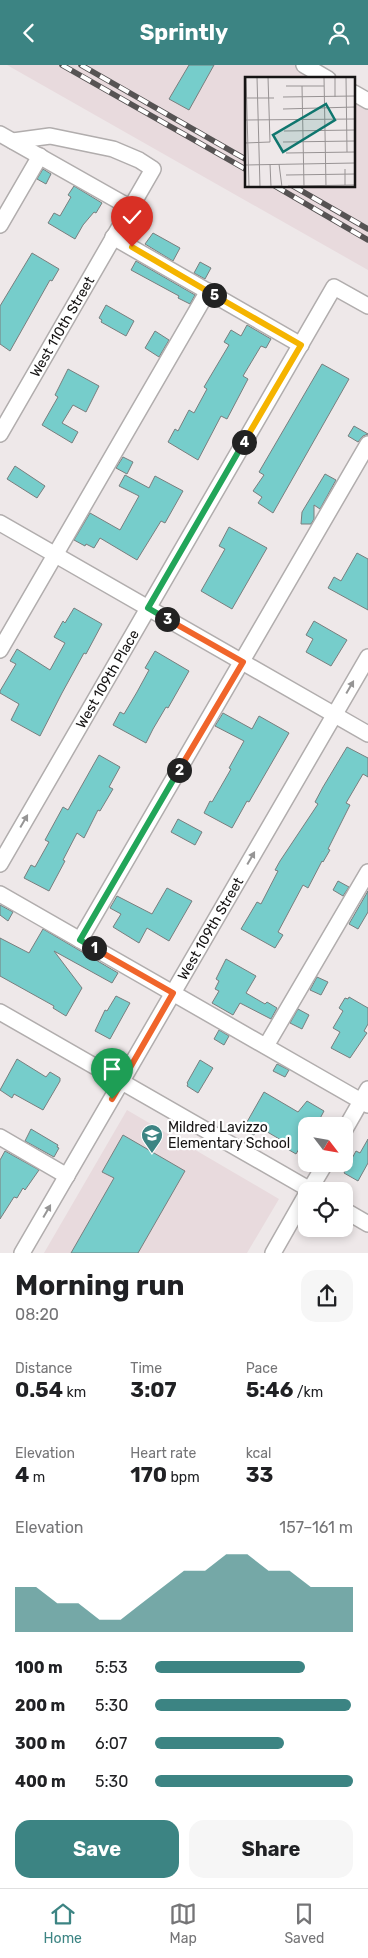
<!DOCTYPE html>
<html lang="en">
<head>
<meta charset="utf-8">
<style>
  :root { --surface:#fff; --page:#f6f6f6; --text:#202124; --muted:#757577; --line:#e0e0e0; --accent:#3c8483 }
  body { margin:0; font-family:Rubik,sans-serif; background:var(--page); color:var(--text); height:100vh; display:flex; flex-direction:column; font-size:19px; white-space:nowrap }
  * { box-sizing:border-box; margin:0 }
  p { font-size:16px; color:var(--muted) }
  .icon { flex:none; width:28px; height:28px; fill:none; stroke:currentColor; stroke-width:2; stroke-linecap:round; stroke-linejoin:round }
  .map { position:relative; height:1188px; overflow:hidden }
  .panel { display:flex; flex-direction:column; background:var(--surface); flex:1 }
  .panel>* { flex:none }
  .needle { width:32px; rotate:121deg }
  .fabs { position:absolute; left:298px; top:1052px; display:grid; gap:10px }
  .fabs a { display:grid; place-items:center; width:55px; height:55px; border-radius:10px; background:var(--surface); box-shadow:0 2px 8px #0003; font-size:25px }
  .pin { position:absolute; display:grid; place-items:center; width:42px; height:42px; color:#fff; margin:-51px -21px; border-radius:50% 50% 50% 0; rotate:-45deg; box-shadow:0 0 5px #0007 }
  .pin .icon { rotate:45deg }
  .km { position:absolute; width:25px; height:25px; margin:-12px; border-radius:50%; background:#222; color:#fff; font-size:14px; line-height:25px; text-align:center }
  .round { display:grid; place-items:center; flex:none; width:52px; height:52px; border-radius:15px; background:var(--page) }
  .head { display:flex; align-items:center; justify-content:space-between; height:85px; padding:0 15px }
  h1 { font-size:28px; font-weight:700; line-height:38px }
  .metrics { display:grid; grid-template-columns:repeat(3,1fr); gap:8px; height:85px; padding:5px 15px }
  .metrics div { display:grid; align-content:center }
  .metrics b { font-size:21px; font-weight:700 }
  .metrics small { font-size:14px; font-weight:400 }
  .metrics p { font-size:14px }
  .chart { height:140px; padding:10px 15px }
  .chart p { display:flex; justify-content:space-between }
  .chart svg { width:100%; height:90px; margin-top:5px; fill:var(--accent); opacity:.7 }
  .action { display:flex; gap:10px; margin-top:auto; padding:10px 15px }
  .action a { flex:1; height:58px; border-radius:15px; background:var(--accent); color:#fff; font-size:20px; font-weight:700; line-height:58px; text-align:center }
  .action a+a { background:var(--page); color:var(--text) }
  ul { padding:0 15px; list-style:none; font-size:16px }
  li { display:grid; grid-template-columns:80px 60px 1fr; align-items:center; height:38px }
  li i { height:12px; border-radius:6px; background:var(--accent) }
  header { display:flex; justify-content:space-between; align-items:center; height:65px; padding:0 15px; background:var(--accent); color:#fff; font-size:22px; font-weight:700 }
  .dock { display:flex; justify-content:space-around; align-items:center; height:70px; border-top:1px solid var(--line); background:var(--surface); font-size:14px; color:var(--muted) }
  .dock a { display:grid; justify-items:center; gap:2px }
  .dock .current { color:var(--accent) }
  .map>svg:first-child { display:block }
  .built { fill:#e8dadd }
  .building { fill:#76cdcb; stroke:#797e7e }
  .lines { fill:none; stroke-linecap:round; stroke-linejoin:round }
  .minor-casing { stroke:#b1adad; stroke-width:18 }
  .minor { stroke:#fff; stroke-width:15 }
  .rail-casing { stroke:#565353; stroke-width:5.5 }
  .rail { stroke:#fff; stroke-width:4; stroke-dasharray:11; stroke-linecap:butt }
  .oneway { fill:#969595 }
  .split-1-casing { stroke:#fff; stroke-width:10 }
  .split-2-casing { stroke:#fff; stroke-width:10 }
  .split-3-casing { stroke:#fff; stroke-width:10 }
  .split-4-casing { stroke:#fff; stroke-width:10 }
  .split-5-casing { stroke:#fff; stroke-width:10 }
  .split-6-casing { stroke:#fff; stroke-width:10 }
  .split-1 { stroke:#f0652b; stroke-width:6 }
  .split-2 { stroke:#22a559; stroke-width:6 }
  .split-3 { stroke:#f0652b; stroke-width:6 }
  .split-4 { stroke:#22a559; stroke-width:6 }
  .split-5 { stroke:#f5b400; stroke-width:6 }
  .split-6 { stroke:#f5b400; stroke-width:6 }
  .labels { text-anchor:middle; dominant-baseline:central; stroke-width:4.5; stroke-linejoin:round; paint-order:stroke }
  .street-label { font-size:14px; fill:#161414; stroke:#fff }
  .poi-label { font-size:14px; fill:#161414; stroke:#fff; text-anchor:start }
  .inset-road { fill:none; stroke:#989394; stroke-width:1 }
  .view { fill:#0f766e; fill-opacity:0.15; stroke:#0f766e; stroke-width:2.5 }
  .inset-edge { fill:none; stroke:#161414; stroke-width:2.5 }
</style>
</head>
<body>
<header><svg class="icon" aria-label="back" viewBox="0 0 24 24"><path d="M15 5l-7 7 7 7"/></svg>Sprintly<svg class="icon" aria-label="person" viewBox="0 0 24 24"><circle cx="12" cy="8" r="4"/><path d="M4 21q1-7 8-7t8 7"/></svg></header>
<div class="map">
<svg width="368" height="1188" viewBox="0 0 368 1188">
  <rect width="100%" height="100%" fill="#eee8e9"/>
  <path class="built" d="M7,0H304L328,14H247V121H354V28L368,36V205Z
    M127,1045L279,1134L247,1188H44Z"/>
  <path class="building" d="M189,0H214L189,45L169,34Z
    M43,104L51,109L46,119L37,114Z
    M74,121L102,138L96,148L94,147L83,160L75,174L48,158L54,148L60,151L71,132L68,130Z
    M153,168L180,183L173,196L145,179Z
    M32,188L59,204L52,216L50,215L10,286L0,279V241Z
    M136,196L195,230L190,239L178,233L179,231L131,205Z
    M200,197L211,203L205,214L194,208Z
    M106,240L134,256L126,271L101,257L102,255L99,253Z
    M247,260L271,274L266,283L261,281L243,311L248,314L227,354L221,351L198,395L168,377L175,364L178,366L189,345L194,348L207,324L204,322L229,280L224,277L231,265L241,271Z
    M155,266L169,275L159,292L145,283Z
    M322,299L349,314L273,448L258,438L262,432L253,426L264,410L259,407Z
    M68,304L99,321L86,347L73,340L62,358L78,367L72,378L42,360L58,332L55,330Z
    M354,361L368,369L363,371L358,377L348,371Z
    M123,392L133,397L127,409L116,403Z
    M15,401L45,421L37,433L7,414Z
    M325,409L336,415L320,444L314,440V454L311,459H301L302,447Z
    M125,410L149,423L155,411L183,426L165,458L161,456L137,495L100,473L94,483L86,479L85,481L74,475L90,448L120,465L139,431L119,421Z
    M229,462L267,483L232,544L201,526L225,484L219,481Z
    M357,488L368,494V545L328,523L334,512L341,516Z
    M74,543L102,559L86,589L84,588L62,628L40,671L11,655L19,639L0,628V626L16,599L10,596L17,584L50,605L65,578L54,572L63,556L65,558Z
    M314,556L347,575L331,601L306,587L313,574L306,570Z
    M155,586L189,606L168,643L166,642L153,664L146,678L113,660L120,647L124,649L137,627L149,605L145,603Z
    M223,648L252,664L259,651L289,668L249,737L247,736L232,763L204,748L210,736L212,737L231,704L229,703L244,676L215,661Z
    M347,682L368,693V712L363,709L346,738L350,740L328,784L330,785L323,797L322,796L308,823L303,820L278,867L283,870L275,883L241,864L257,837L261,839L278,806L275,805L280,796L318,739L315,737L323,722Z
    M99,690L120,702L109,722L113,724L100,746L98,745L84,773L77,768L63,795L65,796L49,826L24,813L31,800L35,802L49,777L45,775L63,742L68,745Z
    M178,754L202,767L195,780L171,767Z
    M338,816L349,822L343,831L333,825Z
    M167,823L192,836L169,876L147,863L139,878L113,862L121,849L110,843L117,831L152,849Z
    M368,826V847L358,864L349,859Z
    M0,840L13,847L8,856L0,850Z
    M43,864L118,908L112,918L54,886L82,923L66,951L53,943L54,941L0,911V873L29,888Z
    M226,894L256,911L246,928L265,939L267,937L277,943L271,954L240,938L233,950L212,938L219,926L215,924L219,916L216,914Z
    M317,912L328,917L321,930L310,925Z
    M116,931L130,938L110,974L95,966L105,945L107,946Z
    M349,932L368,943V959L364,966L367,968L350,993L331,983L340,967L333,963L343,946L339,943L345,933L348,934Z
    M298,944L309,950L302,964L290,958Z
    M219,965L229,971L224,980L214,974Z
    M17,994L46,1012L50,1007L60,1013V1016L43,1045L14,1029L12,1033L0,1025Z
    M200,995L213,1003L198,1028L187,1021L188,1019L187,1018Z
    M277,999L289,1005L285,1012L273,1006Z
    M264,1027L298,1047L307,1036L324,1046L316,1061L306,1055V1072L296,1089L284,1082L286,1078L259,1062L254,1070L243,1064Z
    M31,1064L58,1080L57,1082L59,1083L54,1092L25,1076Z
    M123,1070L185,1106L138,1188H71L114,1113L102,1107Z
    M368,1074V1098L358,1116L344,1108L356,1086L360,1088Z
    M5,1086L39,1105L25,1125L23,1123L17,1133L14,1132L0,1154V1095Z"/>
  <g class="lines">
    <g class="minor-casing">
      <g id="minor">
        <path d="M304,0L328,14"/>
        <path d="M354,28L368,36"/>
        <path d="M0,69L131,143"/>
        <path d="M0,160L40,91"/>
        <path d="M113,172L301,280"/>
        <path id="s1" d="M0,369L153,104L139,95L113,84L50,71L13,76"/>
        <path d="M0,458L368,669"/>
        <path d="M0,585L208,226"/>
        <path id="s2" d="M0,799L334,222L368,241"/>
        <path d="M0,829L368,1040"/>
        <path d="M80,875L368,379"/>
        <path d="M0,947L312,1126"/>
        <path d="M266,981L368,807"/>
        <path d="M344,1066L368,1024"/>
        <path d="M0,1072L67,1111"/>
        <path d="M309,1126L325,1099"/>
        <path d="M344,1145L368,1159"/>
        <path id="s3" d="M22,1188L368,592"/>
        <path d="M273,1188L306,1130"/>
      </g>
    </g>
    <use href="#minor" class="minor"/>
    <g class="rail-casing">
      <path id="rail" d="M62,0L247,105
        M81,0L247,95
        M275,121L368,175
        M293,121L368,164"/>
    </g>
    <use href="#rail" class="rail"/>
  </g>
  <defs><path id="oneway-solid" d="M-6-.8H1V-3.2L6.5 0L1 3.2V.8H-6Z" transform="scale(1.25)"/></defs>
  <g class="oneway">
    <use href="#oneway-solid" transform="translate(350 622) rotate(-60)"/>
    <use href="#oneway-solid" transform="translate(24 756) rotate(-60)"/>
    <use href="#oneway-solid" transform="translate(251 793) rotate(-60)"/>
    <use href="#oneway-solid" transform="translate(47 1146) rotate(-60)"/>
  </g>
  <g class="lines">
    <g class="split-1-casing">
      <path id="split-1" d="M94,883L173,928L112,1034"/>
    </g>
    <g class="split-2-casing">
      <path id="split-2" d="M94,883L80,875L179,705"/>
    </g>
    <g class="split-3-casing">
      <path id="split-3" d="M167,554L243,597L179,705"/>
    </g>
    <g class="split-4-casing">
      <path id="split-4" d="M167,554L148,543L244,377"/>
    </g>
    <g class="split-5-casing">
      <path id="split-5" d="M214,230L301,280L244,377"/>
    </g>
    <g class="split-6-casing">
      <path id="split-6" d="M132,182L214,230"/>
    </g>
    <use href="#split-1" class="split-1"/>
    <use href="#split-2" class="split-2"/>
    <use href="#split-3" class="split-3"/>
    <use href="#split-4" class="split-4"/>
    <use href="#split-5" class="split-5"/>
    <use href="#split-6" class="split-6"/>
  </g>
  <defs>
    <g id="school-pin" transform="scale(1.125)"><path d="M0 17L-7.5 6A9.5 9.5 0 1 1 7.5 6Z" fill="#3c8483" stroke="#fff"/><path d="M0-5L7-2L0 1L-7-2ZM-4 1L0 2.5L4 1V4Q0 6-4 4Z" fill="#fff"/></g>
  </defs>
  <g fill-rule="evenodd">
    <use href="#school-pin" x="152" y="1070"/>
  </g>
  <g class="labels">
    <g class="street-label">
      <text stroke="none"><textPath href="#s1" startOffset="124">West 110th Street</textPath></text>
      <text stroke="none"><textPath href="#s2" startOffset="214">West 109th Place</textPath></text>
      <text stroke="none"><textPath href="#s3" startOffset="375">West 109th Street</textPath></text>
    </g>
    <g class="poi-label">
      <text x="168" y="1062">Mildred Lavizzo<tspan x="168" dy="16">Elementary School</tspan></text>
    </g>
  </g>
  <g transform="translate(245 12)">
    <rect width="110" height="110" fill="#eee8e9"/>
    <path class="inset-road" d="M1,0L4,110M12,0L15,110M79,0L81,110M90,0V20M101,0L102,75M41,9H79M57,9L59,110M38,20L110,19M0,21H29M38,32L110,30M0,43L110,42M39,54L110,53M38,65L110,64M0,66L25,65L23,0M41,76L110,75M25,87L26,110M34,87L37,110M0,88L110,86M100,92V108M41,98L110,97M43,109L110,108M7,110L37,109"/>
    <path class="view" d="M81,27L90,43L38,75L28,58Z"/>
    <rect width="110" height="110" class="inset-edge"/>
  </g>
</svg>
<div class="fabs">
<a><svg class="needle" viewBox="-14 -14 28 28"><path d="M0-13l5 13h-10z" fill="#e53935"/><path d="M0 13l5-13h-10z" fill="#757577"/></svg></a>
<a><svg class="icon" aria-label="locate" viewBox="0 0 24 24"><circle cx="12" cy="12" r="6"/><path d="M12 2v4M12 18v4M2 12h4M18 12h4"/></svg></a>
</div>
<div class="pin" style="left:112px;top:1034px;background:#1e9e55"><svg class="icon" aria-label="arrive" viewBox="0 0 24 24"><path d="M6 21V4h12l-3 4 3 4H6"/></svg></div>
<div class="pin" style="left:132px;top:182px;background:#d93025"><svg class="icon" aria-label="check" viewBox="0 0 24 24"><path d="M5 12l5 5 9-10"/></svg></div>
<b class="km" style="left:94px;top:883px">1</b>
<b class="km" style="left:179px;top:705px">2</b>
<b class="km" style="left:167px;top:554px">3</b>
<b class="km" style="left:244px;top:377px">4</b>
<b class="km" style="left:214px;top:230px">5</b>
</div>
<section class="panel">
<div class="head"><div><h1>Morning run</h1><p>08:20</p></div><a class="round"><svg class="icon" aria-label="share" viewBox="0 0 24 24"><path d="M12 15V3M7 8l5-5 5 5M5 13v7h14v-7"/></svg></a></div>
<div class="metrics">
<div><p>Distance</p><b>0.54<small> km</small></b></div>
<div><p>Time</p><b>3:07</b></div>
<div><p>Pace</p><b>5:46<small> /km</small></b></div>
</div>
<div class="metrics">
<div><p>Elevation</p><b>4<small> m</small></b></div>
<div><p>Heart rate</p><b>170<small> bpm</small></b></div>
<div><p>kcal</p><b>33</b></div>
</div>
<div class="chart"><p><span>Elevation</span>157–161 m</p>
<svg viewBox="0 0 160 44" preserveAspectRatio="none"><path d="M0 44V22L10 22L20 30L30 30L40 38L50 38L60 30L70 22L80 14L90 14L100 6L110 6L120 14L130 14L140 22L150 22L160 22V44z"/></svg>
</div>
<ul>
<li><b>100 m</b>5:53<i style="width:76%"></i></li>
<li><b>200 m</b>5:30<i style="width:99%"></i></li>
<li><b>300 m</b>6:07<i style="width:65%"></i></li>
<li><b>400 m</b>5:30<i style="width:100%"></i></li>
</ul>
<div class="action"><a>Save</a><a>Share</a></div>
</section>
<nav class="dock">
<a class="current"><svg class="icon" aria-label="home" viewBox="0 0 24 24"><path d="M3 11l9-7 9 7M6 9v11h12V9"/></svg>Home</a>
<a><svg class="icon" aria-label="map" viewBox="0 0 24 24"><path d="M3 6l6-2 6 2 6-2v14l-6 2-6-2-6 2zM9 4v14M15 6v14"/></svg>Map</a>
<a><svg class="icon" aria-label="saved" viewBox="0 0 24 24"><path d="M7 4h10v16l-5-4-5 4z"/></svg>Saved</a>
</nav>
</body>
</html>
